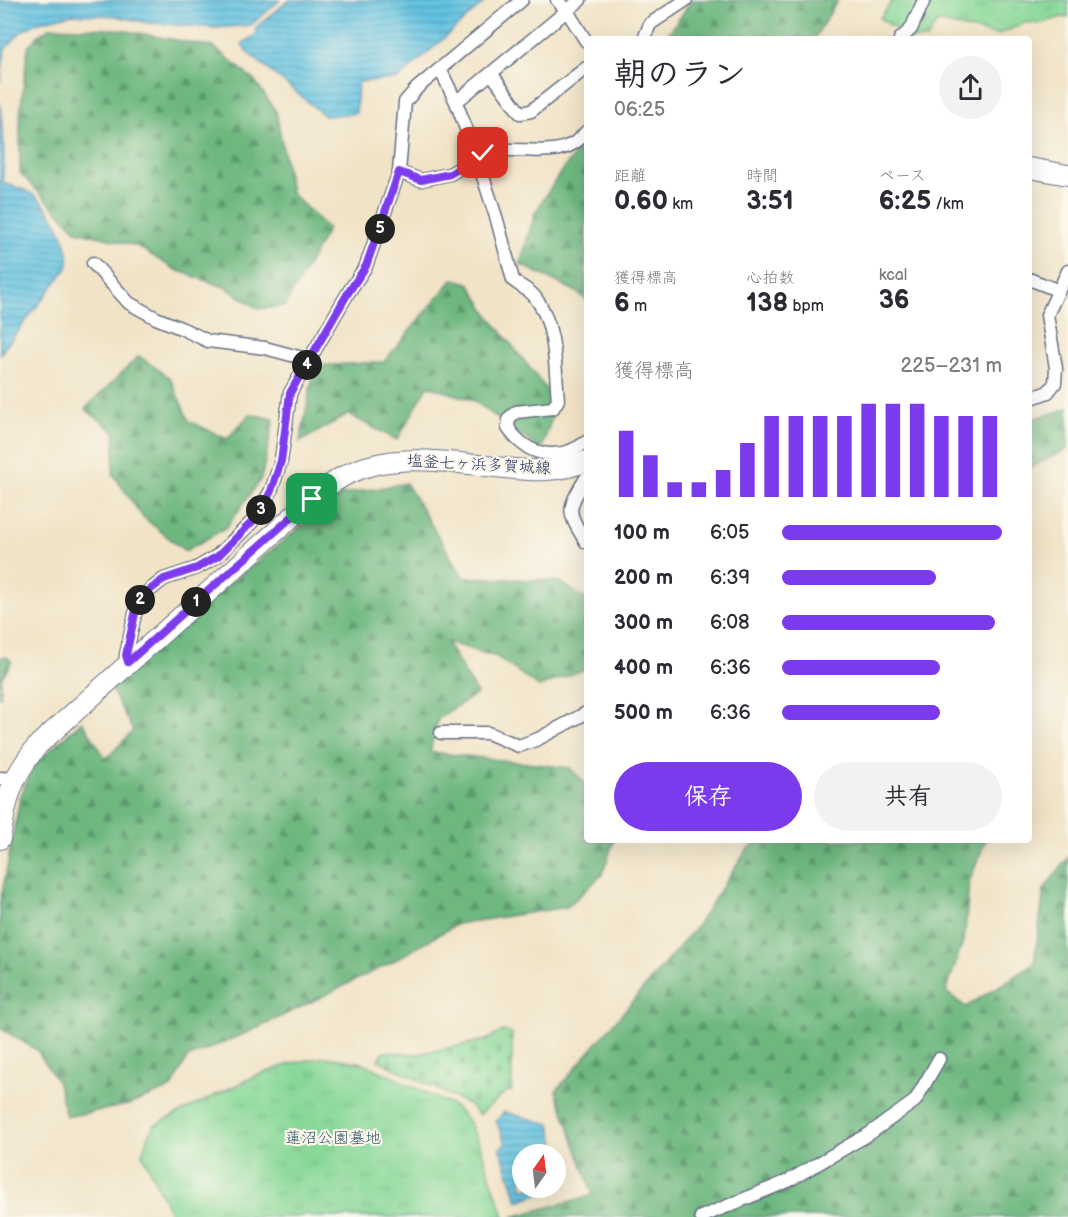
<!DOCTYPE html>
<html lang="ja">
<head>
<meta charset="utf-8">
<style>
  :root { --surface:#fff; --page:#f2f2f3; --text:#2b2b33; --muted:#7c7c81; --accent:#7c3aed }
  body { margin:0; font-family:"Balsamiq Sans","Klee One",sans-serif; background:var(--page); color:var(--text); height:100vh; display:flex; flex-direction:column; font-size:22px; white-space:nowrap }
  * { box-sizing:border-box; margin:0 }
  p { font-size:20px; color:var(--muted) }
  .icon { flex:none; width:33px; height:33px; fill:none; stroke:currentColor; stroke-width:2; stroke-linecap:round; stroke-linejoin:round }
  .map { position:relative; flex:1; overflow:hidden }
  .panel { position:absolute; left:584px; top:36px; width:448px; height:807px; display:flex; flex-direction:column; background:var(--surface); border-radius:6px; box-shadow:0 6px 24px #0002 }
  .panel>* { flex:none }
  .needle { width:39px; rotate:14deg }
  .buttons { position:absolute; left:512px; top:1144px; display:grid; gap:12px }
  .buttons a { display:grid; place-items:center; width:54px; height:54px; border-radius:50%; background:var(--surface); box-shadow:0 6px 24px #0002; font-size:30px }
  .pin { position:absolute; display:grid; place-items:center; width:51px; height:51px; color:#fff; margin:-26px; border-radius:12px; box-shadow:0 3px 9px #0006 }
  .km { position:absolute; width:30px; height:30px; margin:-15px; border-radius:50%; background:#222; color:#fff; font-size:16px; line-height:30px; text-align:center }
  .round { display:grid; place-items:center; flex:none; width:63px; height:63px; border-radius:32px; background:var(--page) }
  .summary { display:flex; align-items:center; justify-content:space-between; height:102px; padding:0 30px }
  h1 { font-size:33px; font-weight:600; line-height:45px }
  .figures { display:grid; grid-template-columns:repeat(3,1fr); gap:9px; height:102px; padding:6px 30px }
  .figures div { display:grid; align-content:center }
  .figures b { font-size:26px; font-weight:600 }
  .figures small { font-size:16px; font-weight:400 }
  .figures p { font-size:16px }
  .chart { height:168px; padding:12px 30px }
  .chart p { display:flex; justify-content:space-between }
  .chart svg { width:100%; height:108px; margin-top:6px; stroke:var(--accent); stroke-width:6 }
  .button { display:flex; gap:12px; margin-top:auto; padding:12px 30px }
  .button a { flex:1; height:69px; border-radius:36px; background:var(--accent); color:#fff; font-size:24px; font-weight:600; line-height:69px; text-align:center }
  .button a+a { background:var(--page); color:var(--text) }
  ul { padding:0 30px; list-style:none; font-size:20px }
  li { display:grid; grid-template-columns:96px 72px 1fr; align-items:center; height:45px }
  li i { height:15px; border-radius:8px; background:var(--accent) }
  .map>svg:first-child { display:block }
  .grass { fill:url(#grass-tufts); stroke:#52847b; stroke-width:1.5 }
  .forest { fill:url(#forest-firs); stroke:#44746f; stroke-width:1.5 }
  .cemetery { fill:url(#cemetery-stones); stroke:#52847b; stroke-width:1.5 }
  .water { fill:url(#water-rules); stroke:#3f79a0; stroke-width:1.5 }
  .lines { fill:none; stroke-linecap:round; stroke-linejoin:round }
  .minor-casing { stroke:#666e82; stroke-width:15 }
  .primary-casing { stroke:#666e82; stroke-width:22 }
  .minor { stroke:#fff; stroke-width:12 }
  .primary { stroke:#fff; stroke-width:20 }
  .route-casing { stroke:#fff; stroke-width:12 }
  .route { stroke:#7c3aed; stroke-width:8 }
  .labels { text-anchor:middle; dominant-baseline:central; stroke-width:4.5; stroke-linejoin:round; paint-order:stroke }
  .street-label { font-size:16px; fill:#1b2f5e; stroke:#fbf7ec }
  .park-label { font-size:16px; fill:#36596c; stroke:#fbf7ec }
</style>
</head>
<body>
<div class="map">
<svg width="1068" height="1217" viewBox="0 0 1068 1217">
  <defs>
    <pattern id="grass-tufts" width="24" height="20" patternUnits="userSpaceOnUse" patternTransform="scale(1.5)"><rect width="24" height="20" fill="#88d898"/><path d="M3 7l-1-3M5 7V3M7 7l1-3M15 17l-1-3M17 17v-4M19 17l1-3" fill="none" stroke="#75ba85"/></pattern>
    <pattern id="forest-firs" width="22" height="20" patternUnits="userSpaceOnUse" patternTransform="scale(1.5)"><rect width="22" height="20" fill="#6eb880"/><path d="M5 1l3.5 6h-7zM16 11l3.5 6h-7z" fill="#5a966c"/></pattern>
    <pattern id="cemetery-stones" width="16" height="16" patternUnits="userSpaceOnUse" patternTransform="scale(1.5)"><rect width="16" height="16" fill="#88d898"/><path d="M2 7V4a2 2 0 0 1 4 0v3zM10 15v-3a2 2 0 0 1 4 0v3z" fill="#75ba85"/></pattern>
    <pattern id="water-rules" width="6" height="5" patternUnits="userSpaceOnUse" patternTransform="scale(1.5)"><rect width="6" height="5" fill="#63c3e1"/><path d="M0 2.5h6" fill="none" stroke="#519fba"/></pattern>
  </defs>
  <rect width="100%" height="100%" fill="#fbf7ec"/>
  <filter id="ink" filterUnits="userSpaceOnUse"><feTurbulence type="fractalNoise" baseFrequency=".0167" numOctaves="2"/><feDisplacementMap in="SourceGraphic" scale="12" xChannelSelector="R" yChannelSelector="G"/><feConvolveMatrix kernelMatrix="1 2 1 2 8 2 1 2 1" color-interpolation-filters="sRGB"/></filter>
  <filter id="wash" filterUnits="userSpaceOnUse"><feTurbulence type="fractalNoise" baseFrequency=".008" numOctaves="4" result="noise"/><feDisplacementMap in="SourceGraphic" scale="24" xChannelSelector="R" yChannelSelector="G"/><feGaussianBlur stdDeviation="1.35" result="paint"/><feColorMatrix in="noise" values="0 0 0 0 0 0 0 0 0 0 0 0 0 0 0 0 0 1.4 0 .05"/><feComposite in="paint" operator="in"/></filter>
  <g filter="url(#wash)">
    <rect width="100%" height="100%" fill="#f1e3c6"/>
    <path class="grass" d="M893,0H1068V18L1062,17L1038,24L1027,22L997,35L937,22L927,39H909L880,18Z
      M326,1057L363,1063L454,1106L469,1122L480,1146L504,1217H311L309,1214L297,1217H172L142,1153L153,1126L255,1076L293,1063Z"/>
    <path class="forest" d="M692,0H838L814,39H665Z
      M51,27L116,29L214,47L254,80L276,111L291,193L328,229L285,306L259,309L227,288L176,270L137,246L77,231L20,173V115L28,47L37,36Z
      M586,142V300L575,291L520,264L535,213L562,170Z
      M453,279L469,283L489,316L557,403L541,450L473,400L428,386L397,440L348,414L300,442L315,366L384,362Z
      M139,356L170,378L189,421L227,439L250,414L274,419L261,479L226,528L185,551L142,516L113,474L115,432L85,409Z
      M1068,408V449L1029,468V420Z
      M406,483L463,577L559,581L586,599V669L539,687L497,657L447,642L477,694L438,718L430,752L570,768L586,784V840H614L602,875L567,907L457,924L390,963L262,1026L187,1058L172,1088L128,1105L66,1117L58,1083L37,1050L0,1028V904L20,798L32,767L82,721L106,759L133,731L110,687L173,628L341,495Z
      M0,657H7L12,662L1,679L0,698Z
      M760,840H986L969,882L965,935L946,992L966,1007L1034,964L1044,889L1068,858V1217H512L593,1195L556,1091L696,927L746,851Z"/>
    <path class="cemetery" d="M503,1031L512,1033V1091L506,1092L479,1115L470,1105L378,1060L383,1052L418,1054L486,1040Z"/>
    <path class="water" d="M0,0H280L251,25L215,28L149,23L115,16L73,14L39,22L22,31L5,49L0,83Z
      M289,0H487L398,79L358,82L356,113L325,116L248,53L242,44L258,33L255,28Z
      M0,102L4,152L3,183C12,186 26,189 34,195C51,208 74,246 67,268L0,354Z
      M504,1112L550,1124L566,1184L555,1188V1155H522V1188H555L518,1201L500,1148L506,1144L496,1121Z"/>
  </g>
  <g filter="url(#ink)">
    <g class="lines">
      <g class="minor-casing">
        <path id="minor" d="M557,0L567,11L586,41
          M644,39L650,24L686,0
          M900,39L911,29L924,0
          M440,69L456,102L477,158C506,137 560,168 586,132
          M491,73L520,113L531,111L586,68
          M456,102L580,0
          M399,172L421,180L450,174L477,158L497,220L513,280C520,287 529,289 535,297C556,324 555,367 558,400L553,408L516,412L509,418L508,428C528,457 559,462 586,442
          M93,263L129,303L156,318L183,329L208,341L265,348L310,360
          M1029,279L1057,290
          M1029,399L1048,392L1055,383L1056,368L1047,315L1068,271
          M586,478C567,510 566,510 586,542
          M128,662L126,655L135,614L141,597L164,579L197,568L217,556L252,522L271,491L281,461L290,393L348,293L366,266L399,172L405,102L417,88L522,0
          M441,733H488L519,746L538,739L586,713
          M0,778L14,779
          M701,1217L788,1181L869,1134L915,1101L939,1059"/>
      </g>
      <g class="primary-casing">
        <path id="primary" d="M1029,168L1068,175
          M0,839C7,797 11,777 39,744L312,499C323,491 333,481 346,475C394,450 453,463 505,468C533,471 560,473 586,461"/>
      </g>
      <use href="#minor" class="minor"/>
      <use href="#primary" class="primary"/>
    </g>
  </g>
  <g class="lines" filter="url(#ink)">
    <g class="route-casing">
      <path id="route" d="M312,499L128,662L126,655L135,614L141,597L164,579L197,568L218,556L252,522L263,507L271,491L281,461L290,393L348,293L366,266L399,172L421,180L450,174L483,153"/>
    </g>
    <use href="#route" class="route"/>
  </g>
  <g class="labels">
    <g class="street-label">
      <text transform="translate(479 465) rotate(3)">塩釜七ヶ浜多賀城線</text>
    </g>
    <g class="park-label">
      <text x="333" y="1138">蓮沼公園墓地</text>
    </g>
  </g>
</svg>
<div class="buttons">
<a><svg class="needle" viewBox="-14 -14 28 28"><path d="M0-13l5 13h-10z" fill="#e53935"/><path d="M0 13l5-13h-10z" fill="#7c7c81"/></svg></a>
</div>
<div class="pin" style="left:312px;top:499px;background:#1e9e55"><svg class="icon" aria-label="arrive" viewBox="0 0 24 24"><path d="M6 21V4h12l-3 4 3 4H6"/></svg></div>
<div class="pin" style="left:483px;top:153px;background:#d93025"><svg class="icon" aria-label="check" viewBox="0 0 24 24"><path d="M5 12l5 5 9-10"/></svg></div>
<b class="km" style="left:196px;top:602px">1</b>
<b class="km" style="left:140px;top:600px">2</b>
<b class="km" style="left:261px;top:510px">3</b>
<b class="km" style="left:307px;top:365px">4</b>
<b class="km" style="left:380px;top:229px">5</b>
<section class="panel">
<div class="summary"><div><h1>朝のラン</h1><p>06:25</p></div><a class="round"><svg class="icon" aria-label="share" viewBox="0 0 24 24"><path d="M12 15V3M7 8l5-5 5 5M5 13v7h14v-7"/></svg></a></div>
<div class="figures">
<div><p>距離</p><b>0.60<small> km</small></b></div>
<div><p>時間</p><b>3:51</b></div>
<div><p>ペース</p><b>6:25<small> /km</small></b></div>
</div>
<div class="figures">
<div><p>獲得標高</p><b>6<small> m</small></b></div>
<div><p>心拍数</p><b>138<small> bpm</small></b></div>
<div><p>kcal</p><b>36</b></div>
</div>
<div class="chart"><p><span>獲得標高</span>225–231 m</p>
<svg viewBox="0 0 160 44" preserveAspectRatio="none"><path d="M5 44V17M15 44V27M25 44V38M35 44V38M45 44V33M55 44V22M65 44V11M75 44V11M85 44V11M95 44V11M105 44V6M115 44V6M125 44V6M135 44V11M145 44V11M155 44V11"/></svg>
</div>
<ul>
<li><b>100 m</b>6:05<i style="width:100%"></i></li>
<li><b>200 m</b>6:39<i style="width:70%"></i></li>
<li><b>300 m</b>6:08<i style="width:97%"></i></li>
<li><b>400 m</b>6:36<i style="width:72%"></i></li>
<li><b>500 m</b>6:36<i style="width:72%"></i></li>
</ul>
<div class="button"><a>保存</a><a>共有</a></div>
</section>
</div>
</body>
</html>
